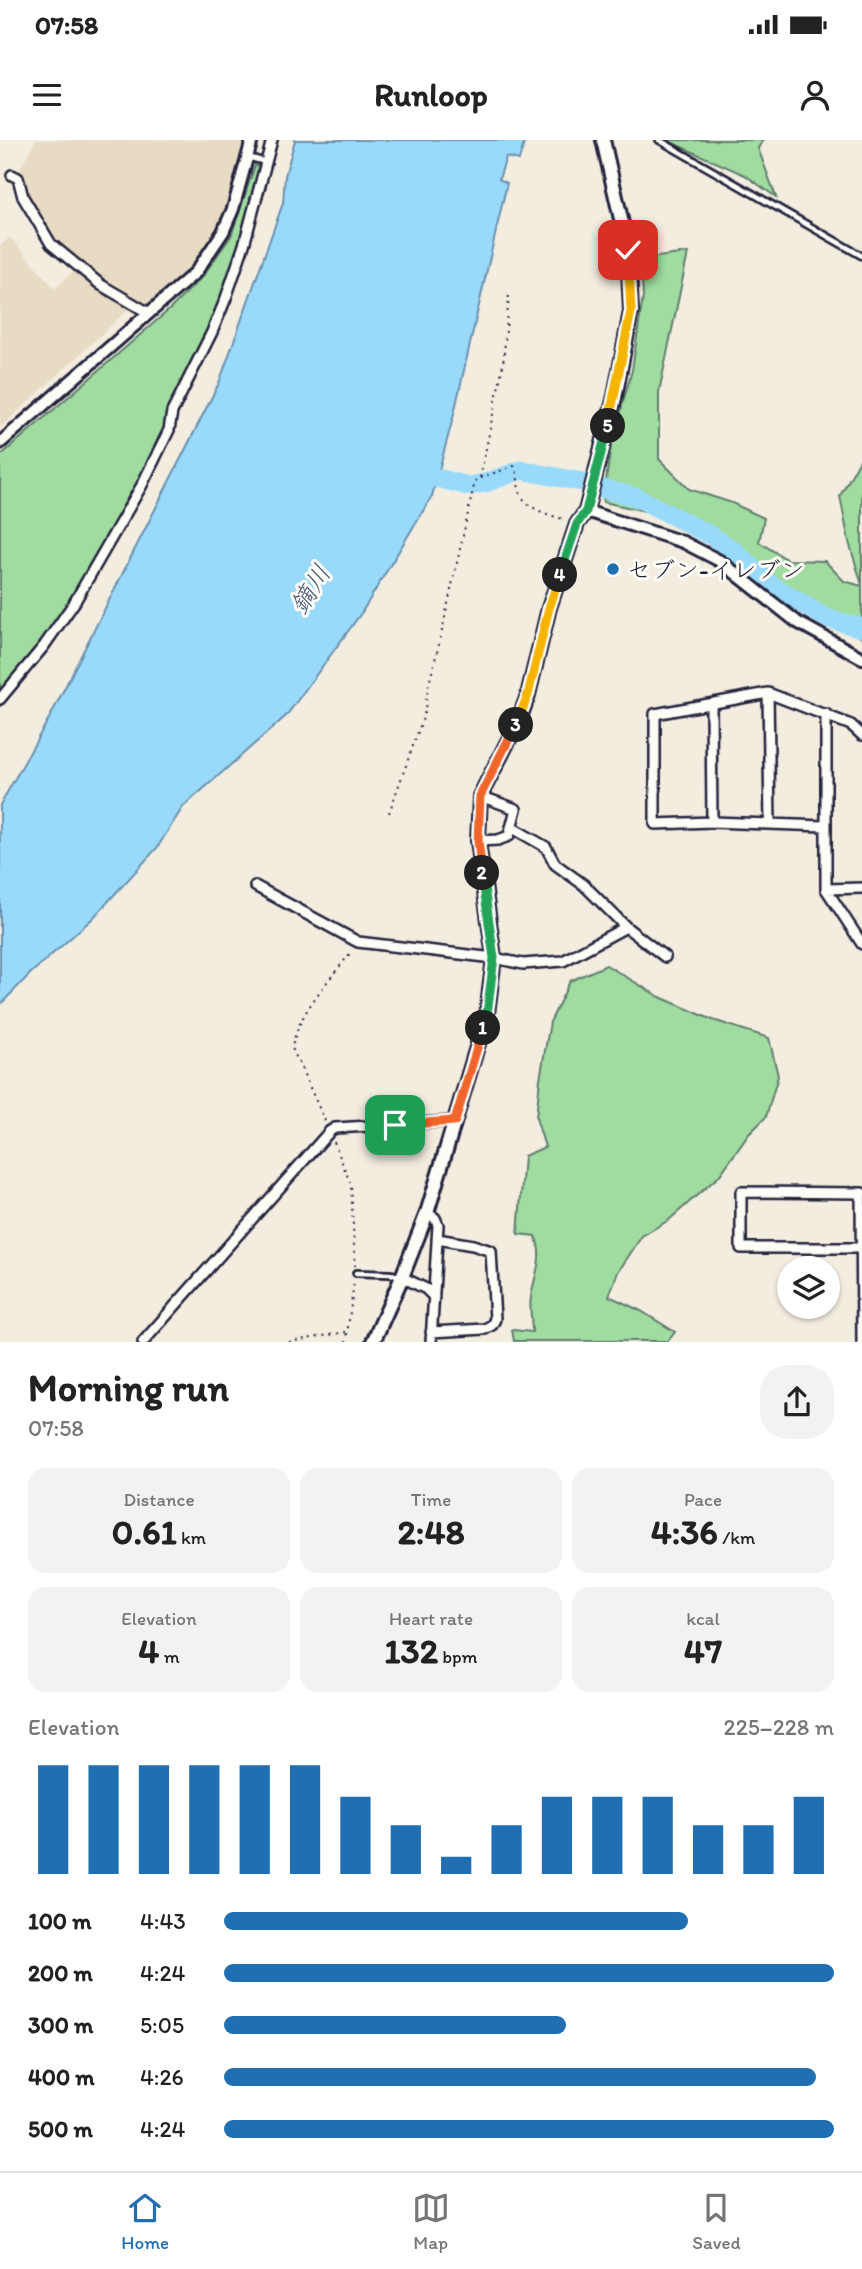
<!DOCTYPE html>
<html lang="en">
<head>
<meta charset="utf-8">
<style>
  :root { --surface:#fff; --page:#f2f2f2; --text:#222; --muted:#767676; --line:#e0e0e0; --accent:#1f6fb2 }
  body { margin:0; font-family:Itim,"Klee One",sans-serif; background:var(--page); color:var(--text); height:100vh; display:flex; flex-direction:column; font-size:26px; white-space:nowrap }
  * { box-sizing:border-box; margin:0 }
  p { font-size:23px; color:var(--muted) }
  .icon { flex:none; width:38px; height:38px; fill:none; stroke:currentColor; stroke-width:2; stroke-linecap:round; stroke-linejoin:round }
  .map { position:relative; height:1202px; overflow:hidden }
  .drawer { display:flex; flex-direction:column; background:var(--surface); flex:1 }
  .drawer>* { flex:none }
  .tools { position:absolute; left:777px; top:1116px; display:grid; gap:14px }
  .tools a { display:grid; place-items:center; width:63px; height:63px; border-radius:50%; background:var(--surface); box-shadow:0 2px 5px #0004; font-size:35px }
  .pin { position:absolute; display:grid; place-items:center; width:60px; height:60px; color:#fff; margin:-30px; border-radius:14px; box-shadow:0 4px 10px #0006 }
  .km { position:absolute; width:35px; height:35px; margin:-18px; border-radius:50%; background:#222; color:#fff; font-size:19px; line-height:35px; text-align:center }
  .round { display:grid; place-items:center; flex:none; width:74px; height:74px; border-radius:28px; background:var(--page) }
  .overview { display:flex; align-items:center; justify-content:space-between; height:119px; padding:0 28px }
  h1 { font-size:38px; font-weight:800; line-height:52px }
  .stats { display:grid; grid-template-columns:repeat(3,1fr); gap:10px; height:119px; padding:7px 28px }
  .stats div { display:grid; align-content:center; border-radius:18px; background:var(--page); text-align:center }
  .stats b { font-size:35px; font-weight:800 }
  .stats small { font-size:19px; font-weight:400 }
  .stats p { font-size:19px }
  .chart { height:196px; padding:14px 28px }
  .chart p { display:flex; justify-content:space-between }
  .chart svg { width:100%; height:126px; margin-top:7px; stroke:var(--accent); stroke-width:6 }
  ul { padding:0 28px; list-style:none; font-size:23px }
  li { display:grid; grid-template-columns:112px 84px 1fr; align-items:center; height:52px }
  li i { height:18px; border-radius:9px; background:var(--accent) }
  .status { display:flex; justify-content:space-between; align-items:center; height:49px; padding:0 35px; background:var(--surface); direction:ltr }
  .status svg { height:19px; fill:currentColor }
  header { display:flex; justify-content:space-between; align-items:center; height:91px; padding:0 28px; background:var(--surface); font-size:32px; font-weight:800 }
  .tab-bar { display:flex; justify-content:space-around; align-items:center; height:98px; border-top:2px solid var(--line); background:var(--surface); font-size:19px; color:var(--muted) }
  .tab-bar a { display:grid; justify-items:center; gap:4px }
  .tab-bar .active { color:var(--accent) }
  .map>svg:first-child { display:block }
  .built { fill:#e7dbc4 }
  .green { fill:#a0dba0; stroke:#617e6e; stroke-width:2 }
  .water { fill:#99dafb; stroke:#6990ae; stroke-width:2 }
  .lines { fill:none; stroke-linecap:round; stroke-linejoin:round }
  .river { stroke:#99dafb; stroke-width:19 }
  .service-casing { stroke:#22223b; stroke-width:10 }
  .minor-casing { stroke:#22223b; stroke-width:14 }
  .tertiary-casing { stroke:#22223b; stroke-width:16 }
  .secondary-casing { stroke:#22223b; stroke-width:18 }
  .path { stroke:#22223b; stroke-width:2; stroke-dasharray:2 5; stroke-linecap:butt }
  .service { stroke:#fdfcf7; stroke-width:4.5 }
  .minor { stroke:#fdfcf7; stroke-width:9 }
  .tertiary { stroke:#fdfcf7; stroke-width:10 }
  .secondary { stroke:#fdfcf7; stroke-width:12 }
  .split-1-casing { stroke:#fff; stroke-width:14 }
  .split-2-casing { stroke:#fff; stroke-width:14 }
  .split-3-casing { stroke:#fff; stroke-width:14 }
  .split-4-casing { stroke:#fff; stroke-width:14 }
  .split-5-casing { stroke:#fff; stroke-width:14 }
  .split-6-casing { stroke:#fff; stroke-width:14 }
  .split-1 { stroke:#f0652b; stroke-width:9 }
  .split-2 { stroke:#22a559; stroke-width:9 }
  .split-3 { stroke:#f0652b; stroke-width:9 }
  .split-4 { stroke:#f5b400; stroke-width:9 }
  .split-5 { stroke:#22a559; stroke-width:9 }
  .split-6 { stroke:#f5b400; stroke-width:9 }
  .poi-dot { fill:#1f6fb2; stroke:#fdfcf7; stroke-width:2.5 }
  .labels { text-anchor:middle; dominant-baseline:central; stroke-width:6; stroke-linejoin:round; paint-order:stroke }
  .poi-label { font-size:24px; fill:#22223b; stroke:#fdfcf7; text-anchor:start }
  .water-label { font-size:26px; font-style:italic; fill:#465975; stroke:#fdfcf7 }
</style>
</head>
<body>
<div class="status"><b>07:58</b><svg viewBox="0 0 49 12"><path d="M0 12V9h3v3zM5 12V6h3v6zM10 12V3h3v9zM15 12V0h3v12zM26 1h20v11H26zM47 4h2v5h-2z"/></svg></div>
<header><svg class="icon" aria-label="menu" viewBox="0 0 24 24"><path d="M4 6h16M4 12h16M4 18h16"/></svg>Runloop<svg class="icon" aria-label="person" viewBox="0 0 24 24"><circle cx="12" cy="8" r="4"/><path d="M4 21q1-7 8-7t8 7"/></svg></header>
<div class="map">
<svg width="862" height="1202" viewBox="0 0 862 1202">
  <rect width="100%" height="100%" fill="#f3ede0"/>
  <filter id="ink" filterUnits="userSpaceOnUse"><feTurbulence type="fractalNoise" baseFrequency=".0143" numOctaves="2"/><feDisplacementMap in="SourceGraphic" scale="14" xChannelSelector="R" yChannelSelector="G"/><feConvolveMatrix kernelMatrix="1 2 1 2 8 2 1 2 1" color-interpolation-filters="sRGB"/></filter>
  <g filter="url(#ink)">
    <path class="built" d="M36,0H247L220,87L205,111L186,133L147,168L129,160L52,104L25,57V50L18,32Z
      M10,97L55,149L76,129L131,167L0,288V106Z"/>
    <path class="green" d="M666,0H763L758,8L776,57L745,35Z
      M255,25L267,30L214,194L177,273L173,293L117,398L78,465L47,509L0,566V316L170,169L202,137L231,96Z
      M688,113L659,252V319L689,349L732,363L764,378L759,402L788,420L825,421L844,441L862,446V498L841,486L798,451L659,374L603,362L611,305L632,230L643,157L641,119Z
      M862,316V445L849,402L840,356Z
      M606,825L660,857L713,880L769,898L778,936L766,977L749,994L719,1036L669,1080L642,1096L618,1132L609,1156L641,1171L675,1192L668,1201H514L512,1190L532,1192C532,1181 529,1168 531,1157C534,1136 545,1117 535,1096L518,1094L524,1016L545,1007L536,978L540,939L550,882L570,841Z"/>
    <path class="water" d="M295,0H525L519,20L506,17L499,39L507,43L453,278L432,356L362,472L286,576L183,667L157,708L93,778L31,833L0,865V665L52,573L219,243L283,63L285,36Z"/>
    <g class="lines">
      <path class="river" d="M413,336L437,338L468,346L485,343L521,330L582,342
        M604,349L636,357L712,396L736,412L767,442L826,478L862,488"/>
      <g class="service-casing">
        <path id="service" d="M659,0L862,116
          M247,17L266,22
          M356,1133L390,1134L400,1136"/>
      </g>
      <g class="minor-casing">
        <path id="minor" d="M12,35L18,38L23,57L51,104L101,145L149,173
          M768,553L770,683
          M0,559L44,506L74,463L142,345L169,290L172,272L212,192L226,158L244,105L272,0
          M711,565L712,682
          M826,574V749L862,804
          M825,686L712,682L655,684V574L768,553L851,585L862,595
          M511,687L546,707L555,724L584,745L626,787L665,817
          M478,701L498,700L509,696L516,669L480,656
          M255,746L358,802L494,818L523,824L563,821L626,787
          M826,749L862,748
          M861,1053L862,1202
          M427,1073L435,1078L438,1085L431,1202
          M861,1108H741V1052L862,1053
          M402,1137L426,1149L434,1157
          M431,1192L485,1189L492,1185L495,1179L491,1111L473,1105L437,1099
          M143,1202L330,991L335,988L455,981"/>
      </g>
      <g class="tertiary-casing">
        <path id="tertiary" d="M0,303L196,132L223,92L233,69L252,0
          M586,371L683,402L720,421L797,482L862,518"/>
      </g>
      <g class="secondary-casing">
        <path id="secondary" d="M373,1202L402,1137L427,1073L487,874L494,818L478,701L480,656L519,580L528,555L549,468L577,384L586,371L615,256L631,171L628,110L603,0"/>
      </g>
      <path class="path" d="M480,338L514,326C519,334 517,340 519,349C523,369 550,375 566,380
        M389,673L424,575L428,548L440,500L475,341L480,338L503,225L509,154
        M325,981L292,908C298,872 330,840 351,812
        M334,1002L351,1045L355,1126
        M289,1202L346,1192
        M346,1202L354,1142"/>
      <use href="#service" class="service"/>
      <use href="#minor" class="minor"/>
      <use href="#tertiary" class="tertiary"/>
      <use href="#secondary" class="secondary"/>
    </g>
  </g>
  <g class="lines" filter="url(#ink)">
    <g class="split-1-casing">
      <path id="split-1" d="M395,985L455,981L483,888"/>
    </g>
    <g class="split-2-casing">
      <path id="split-2" d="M482,733L494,818L487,874L483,888"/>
    </g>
    <g class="split-3-casing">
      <path id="split-3" d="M482,733L478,701L480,656L516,585"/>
    </g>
    <g class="split-4-casing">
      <path id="split-4" d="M516,585L528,555L549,468L560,435"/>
    </g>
    <g class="split-5-casing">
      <path id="split-5" d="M560,435L577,384L586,371L608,286"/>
    </g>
    <g class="split-6-casing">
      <path id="split-6" d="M608,286L631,171L628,110"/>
    </g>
    <use href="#split-1" class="split-1"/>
    <use href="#split-2" class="split-2"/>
    <use href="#split-3" class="split-3"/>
    <use href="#split-4" class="split-4"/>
    <use href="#split-5" class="split-5"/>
    <use href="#split-6" class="split-6"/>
  </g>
  <circle class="poi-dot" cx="613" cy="429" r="7"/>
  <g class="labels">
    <g class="poi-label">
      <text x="627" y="429">セブン-イレブン</text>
    </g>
    <g class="water-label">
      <text transform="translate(310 449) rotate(-58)">鏑川</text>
    </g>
  </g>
</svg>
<div class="tools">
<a><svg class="icon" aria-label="layers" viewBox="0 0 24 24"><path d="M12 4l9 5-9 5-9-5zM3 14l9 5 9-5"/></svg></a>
</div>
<div class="pin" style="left:395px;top:985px;background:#1e9e55"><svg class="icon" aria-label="arrive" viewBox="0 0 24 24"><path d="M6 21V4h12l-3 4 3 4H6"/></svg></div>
<div class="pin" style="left:628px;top:110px;background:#d93025"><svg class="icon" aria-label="check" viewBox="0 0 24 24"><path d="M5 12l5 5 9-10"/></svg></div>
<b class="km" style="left:483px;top:888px">1</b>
<b class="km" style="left:482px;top:733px">2</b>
<b class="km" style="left:516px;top:585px">3</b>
<b class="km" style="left:560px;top:435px">4</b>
<b class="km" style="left:608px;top:286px">5</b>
</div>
<section class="drawer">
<div class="overview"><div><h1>Morning run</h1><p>07:58</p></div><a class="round"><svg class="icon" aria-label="share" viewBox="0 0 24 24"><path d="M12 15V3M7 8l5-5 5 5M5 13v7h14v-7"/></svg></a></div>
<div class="stats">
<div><p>Distance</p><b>0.61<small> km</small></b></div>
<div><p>Time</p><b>2:48</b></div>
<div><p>Pace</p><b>4:36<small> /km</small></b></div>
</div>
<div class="stats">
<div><p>Elevation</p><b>4<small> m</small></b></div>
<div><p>Heart rate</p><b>132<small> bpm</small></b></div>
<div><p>kcal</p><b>47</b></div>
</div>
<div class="chart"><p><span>Elevation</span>225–228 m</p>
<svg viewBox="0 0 160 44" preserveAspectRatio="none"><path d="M5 44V6M15 44V6M25 44V6M35 44V6M45 44V6M55 44V6M65 44V17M75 44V27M85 44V38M95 44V27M105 44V17M115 44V17M125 44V17M135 44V27M145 44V27M155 44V17"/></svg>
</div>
<ul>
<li><b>100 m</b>4:43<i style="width:76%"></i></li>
<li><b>200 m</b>4:24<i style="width:100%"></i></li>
<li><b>300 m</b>5:05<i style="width:56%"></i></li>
<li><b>400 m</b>4:26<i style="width:97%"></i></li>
<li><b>500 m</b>4:24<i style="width:100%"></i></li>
</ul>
</section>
<nav class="tab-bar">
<a class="active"><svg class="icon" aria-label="home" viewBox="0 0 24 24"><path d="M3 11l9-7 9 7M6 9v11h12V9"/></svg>Home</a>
<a><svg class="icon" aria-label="map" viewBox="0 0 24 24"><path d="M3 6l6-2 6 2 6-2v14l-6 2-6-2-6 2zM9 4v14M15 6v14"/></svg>Map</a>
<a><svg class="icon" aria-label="saved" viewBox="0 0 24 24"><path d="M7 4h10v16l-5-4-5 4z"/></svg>Saved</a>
</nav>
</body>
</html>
